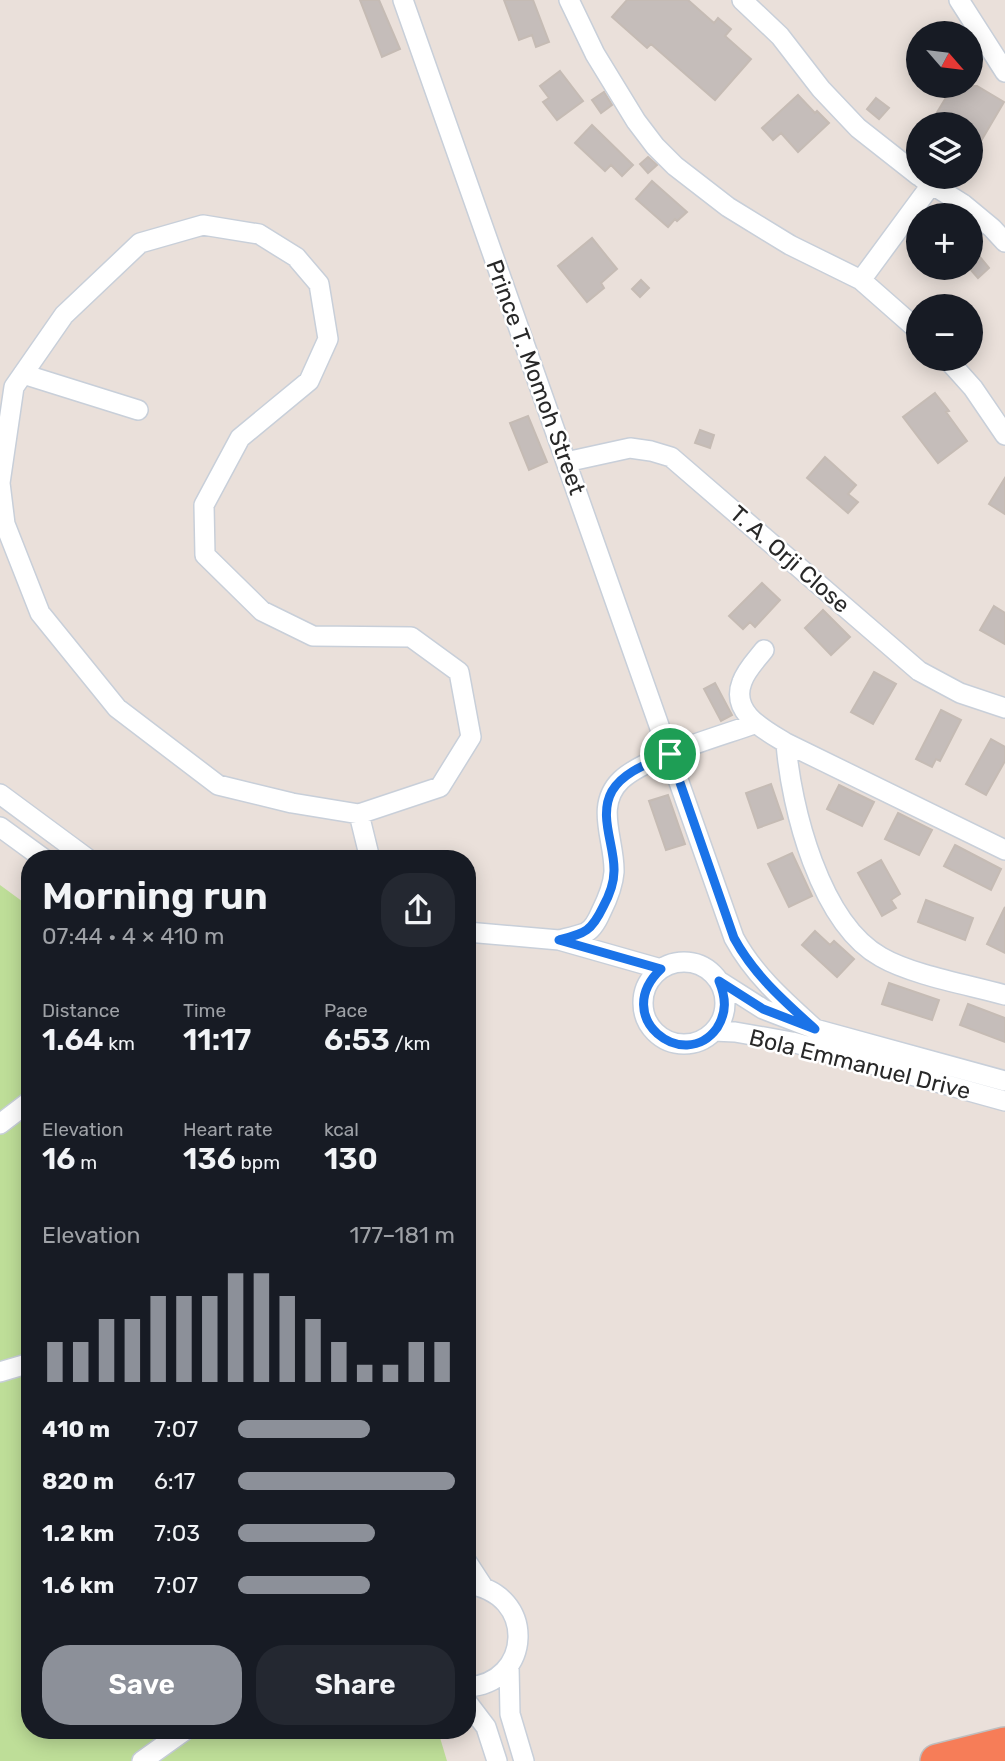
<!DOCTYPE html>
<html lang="en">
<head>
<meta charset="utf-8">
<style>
  :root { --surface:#171b24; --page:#242831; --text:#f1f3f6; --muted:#9ea1a6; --accent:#8c9099 }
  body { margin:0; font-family:Rubik,sans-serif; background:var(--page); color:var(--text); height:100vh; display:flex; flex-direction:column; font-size:26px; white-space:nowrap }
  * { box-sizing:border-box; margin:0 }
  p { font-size:23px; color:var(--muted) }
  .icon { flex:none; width:38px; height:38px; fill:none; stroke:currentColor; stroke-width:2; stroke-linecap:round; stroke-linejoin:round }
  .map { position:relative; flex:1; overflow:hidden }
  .sheet { position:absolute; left:21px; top:850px; width:455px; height:889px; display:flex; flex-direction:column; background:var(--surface); border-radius:28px; box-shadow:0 4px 18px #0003 }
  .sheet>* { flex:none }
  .needle { width:46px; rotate:118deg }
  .controls { position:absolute; left:906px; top:21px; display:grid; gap:14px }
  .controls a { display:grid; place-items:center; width:77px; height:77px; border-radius:50%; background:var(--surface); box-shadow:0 4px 18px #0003; font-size:35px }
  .pin { position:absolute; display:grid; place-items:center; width:60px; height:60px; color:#fff; margin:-30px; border:4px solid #fff; border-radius:50%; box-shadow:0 2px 7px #0007 }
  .round { display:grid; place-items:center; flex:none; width:74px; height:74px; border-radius:28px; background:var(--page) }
  .summary { display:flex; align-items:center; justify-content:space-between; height:119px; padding:0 21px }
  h1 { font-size:38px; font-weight:600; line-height:52px }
  .stats { display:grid; grid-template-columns:repeat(3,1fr); gap:10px; height:119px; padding:7px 21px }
  .stats div { display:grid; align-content:center }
  .stats b { font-size:30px; font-weight:600 }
  .stats small { font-size:19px; font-weight:400 }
  .stats p { font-size:19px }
  .chart { height:196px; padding:14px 21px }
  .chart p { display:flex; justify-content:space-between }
  .chart svg { width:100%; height:126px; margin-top:7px; stroke:var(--accent); stroke-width:6 }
  .button { display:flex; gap:14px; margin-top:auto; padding:14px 21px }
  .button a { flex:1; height:80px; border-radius:28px; background:var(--accent); color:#fff; font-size:28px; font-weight:600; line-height:80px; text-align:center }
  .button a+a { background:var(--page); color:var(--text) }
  ul { padding:0 21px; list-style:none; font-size:23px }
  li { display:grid; grid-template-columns:112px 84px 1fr; align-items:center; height:52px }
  li i { height:18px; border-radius:9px; background:var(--accent) }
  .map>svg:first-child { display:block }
  .green { fill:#bede98 }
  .building { fill:#c5bdba; stroke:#c5bbb4; stroke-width:2 }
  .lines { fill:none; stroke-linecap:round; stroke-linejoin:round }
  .street-casing { stroke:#c8cfd9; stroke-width:22 }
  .highway-casing { stroke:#bebebe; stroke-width:36 }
  .street { stroke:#fff; stroke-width:19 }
  .highway { stroke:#f67d58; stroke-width:33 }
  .route-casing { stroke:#fff; stroke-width:14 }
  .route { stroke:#1a73e8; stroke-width:9 }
  .labels { text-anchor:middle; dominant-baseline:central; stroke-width:5; stroke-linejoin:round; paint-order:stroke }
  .street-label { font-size:23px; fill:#282828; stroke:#fff }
</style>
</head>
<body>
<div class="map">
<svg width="1005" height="1761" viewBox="0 0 1005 1761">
  <rect width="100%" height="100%" fill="#eae0da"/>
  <path class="green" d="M0,885L30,907V1731H438L447,1761H0Z"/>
  <path class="building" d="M360,0H379L400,49L382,57Z
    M504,0H533L549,42L536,47L532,35L519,40Z
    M627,0H688L714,23L718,18L731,29L725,36L751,59L715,100L651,44L647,48L612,17Z
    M560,71L583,101L557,120L543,102L549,98L540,86Z
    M953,86H977L1004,102L971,158V124H930Z
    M604,92L612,105L601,113L592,100Z
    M798,95L815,113L817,111L829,123L798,152L781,133L773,140L762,128Z
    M876,98L889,108L879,119L867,109Z
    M592,125L633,165L622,176L611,165L605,171L575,143Z
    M648,157L657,165L648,173L640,164Z
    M652,181L687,212L677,221L675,219L668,227L636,199Z
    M592,238L617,269L601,283L604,288L587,302L558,266Z
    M971,246L989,268L978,278L971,270Z
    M641,280L649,288L640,297L632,289Z
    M935,393L949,411L946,412L967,441L938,463L903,417Z
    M528,416L547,462L529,470L510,423Z
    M700,430L714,435L710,448L695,443Z
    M825,457L856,485L848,494L858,502L848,513L807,478Z
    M1005,478V514L989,504Z
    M762,583L780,600L755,627L750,622L743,629L729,616Z
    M994,606L1005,613V644L980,630Z
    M823,610L850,637L831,655L805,628Z
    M874,672L896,684L873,724L851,712Z
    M715,683L732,715L721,721L704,689Z
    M941,710L961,720L940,761L936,759L932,767L916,759Z
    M991,739L1005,747V761L986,795L966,784Z
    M771,784L783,819L758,828L746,793Z
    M839,785L874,802L862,826L827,809Z
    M668,795L685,844L666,850L649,801Z
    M898,813L932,830L919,855L885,839Z
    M955,845L1001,869L991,890L944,866Z
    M792,853L812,896L789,907L768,864Z
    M881,860L900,894L891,900L896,908L882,916L858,873Z
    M926,900L973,918L965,940L918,922Z
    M1005,907V953L987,944Z
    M815,931L830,945L834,941L854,959L837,977L802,945Z
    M889,983L939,1000L932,1020L882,1004Z
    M968,1004L1005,1018V1042L960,1025Z"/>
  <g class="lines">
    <g class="street-casing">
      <path id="street" d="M403,0L734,938C754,975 784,1001 815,1029
        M569,0L595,54L636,121L655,146L675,166L728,207L790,245L861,280L919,331
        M742,0L780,36L821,89L858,128L919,176
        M959,0L1005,72
        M923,179L963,204L992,228L1005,242
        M203,225L259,234L296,257L319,284L328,339L309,381L240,438L204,505L205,555L262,611L313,636L411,637L459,672L471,737L440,787L359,814L292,803L218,785L117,708L40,613L5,524L0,483L14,387L64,315L140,243Z
        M861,280L931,185
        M947,359L973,388L1005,435
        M23,374L138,410
        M566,462L630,448L651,451L671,457L919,671L960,693L1005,708
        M764,650C757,659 746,670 742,682C730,713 765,730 786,743L1005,850
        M786,743C791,808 820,923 881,957C912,975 969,985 1005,995
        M0,794L88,859
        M359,814L370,859
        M0,827L44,859
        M467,932L559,940L661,969
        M559,940C567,938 577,936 585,933C592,930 598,919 601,912C607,900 613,886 614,872C615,840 594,806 621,780C645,757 721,736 754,724
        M643 1003a41 41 0 1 1 82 0a41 41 0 1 1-82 0Z
        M719,981L763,1009L815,1029L1005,1081
        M714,1031L735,1032L792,1042L1005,1101
        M0,1124L30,1101
        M0,1372L30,1363
        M467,1562L482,1585
        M467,1584C538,1593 532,1684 467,1687
        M509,1666L510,1714L524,1761
        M467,1702L486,1727L497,1761
        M142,1761L184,1731"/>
    </g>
    <g class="highway-casing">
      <path id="highway" d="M937,1761L1005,1744"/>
    </g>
    <use href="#street" class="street"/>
    <use href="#highway" class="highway"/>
  </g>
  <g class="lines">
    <g class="route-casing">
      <path id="route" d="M670,754L734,938C754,975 784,1001 815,1029L763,1009L719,981C726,998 727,1012 717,1028C684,1074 610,1017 661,969L559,940C585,933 591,932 603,907C609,896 614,883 614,871C615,846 598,816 612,791C624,771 650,763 670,754Z"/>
    </g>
    <use href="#route" class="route"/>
  </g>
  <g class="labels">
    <g class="street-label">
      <text transform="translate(536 377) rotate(70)">Prince T. Momoh Street</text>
      <text transform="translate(790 559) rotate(41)">T. A. Orji Close</text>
      <text transform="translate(860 1064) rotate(14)">Bola Emmanuel Drive</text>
    </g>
  </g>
</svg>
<div class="controls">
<a><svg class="needle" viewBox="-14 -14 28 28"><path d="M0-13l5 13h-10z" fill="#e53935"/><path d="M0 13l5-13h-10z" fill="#9ea1a6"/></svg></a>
<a><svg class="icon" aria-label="layers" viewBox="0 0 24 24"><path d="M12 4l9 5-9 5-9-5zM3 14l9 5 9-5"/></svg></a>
<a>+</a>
<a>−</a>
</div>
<div class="pin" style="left:670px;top:754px;background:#1e9e55"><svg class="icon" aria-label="arrive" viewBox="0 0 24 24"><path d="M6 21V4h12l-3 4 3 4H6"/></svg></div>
<section class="sheet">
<div class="summary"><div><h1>Morning run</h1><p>07:44 · 4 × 410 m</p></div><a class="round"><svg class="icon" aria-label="share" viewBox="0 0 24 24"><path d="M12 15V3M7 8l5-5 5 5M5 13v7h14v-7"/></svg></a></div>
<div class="stats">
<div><p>Distance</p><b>1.64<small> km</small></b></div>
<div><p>Time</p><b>11:17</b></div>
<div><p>Pace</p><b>6:53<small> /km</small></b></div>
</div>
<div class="stats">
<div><p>Elevation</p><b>16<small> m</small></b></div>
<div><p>Heart rate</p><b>136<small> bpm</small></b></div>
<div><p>kcal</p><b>130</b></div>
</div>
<div class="chart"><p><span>Elevation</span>177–181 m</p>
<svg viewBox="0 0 160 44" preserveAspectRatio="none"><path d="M5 44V30M15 44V30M25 44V22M35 44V22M45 44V14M55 44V14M65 44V14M75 44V6M85 44V6M95 44V14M105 44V22M115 44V30M125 44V38M135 44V38M145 44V30M155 44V30"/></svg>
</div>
<ul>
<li><b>410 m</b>7:07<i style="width:61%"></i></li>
<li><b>820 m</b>6:17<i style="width:100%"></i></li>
<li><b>1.2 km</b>7:03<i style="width:63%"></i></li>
<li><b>1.6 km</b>7:07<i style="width:61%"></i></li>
</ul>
<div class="button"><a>Save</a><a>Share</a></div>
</section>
</div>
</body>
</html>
